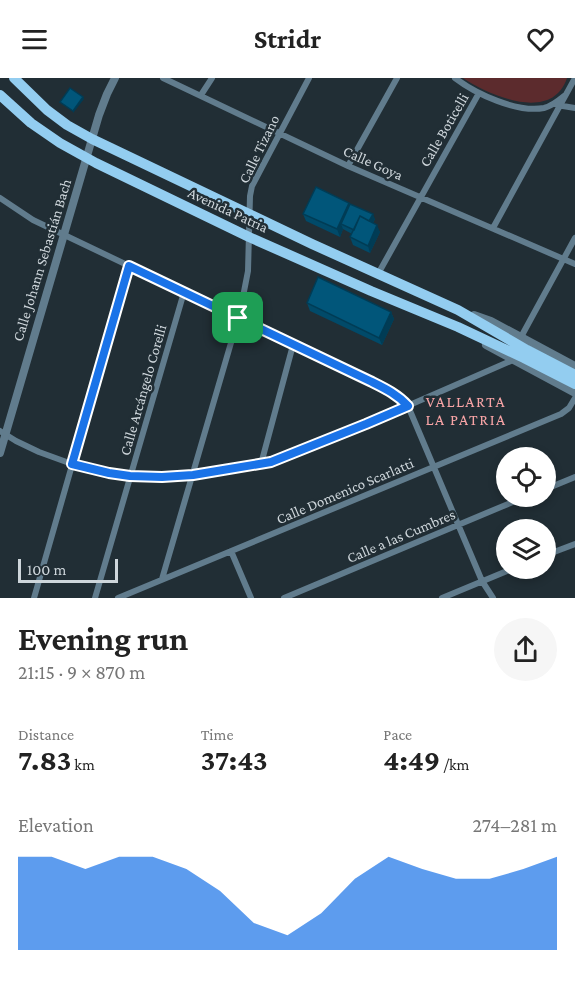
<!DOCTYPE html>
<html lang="en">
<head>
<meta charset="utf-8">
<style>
  :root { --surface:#fff; --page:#f6f6f6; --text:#222; --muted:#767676; --accent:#1a73e8 }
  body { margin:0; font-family:"Crimson Pro",serif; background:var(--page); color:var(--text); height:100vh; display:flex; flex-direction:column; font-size:22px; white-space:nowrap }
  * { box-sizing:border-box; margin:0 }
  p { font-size:20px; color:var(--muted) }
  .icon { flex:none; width:33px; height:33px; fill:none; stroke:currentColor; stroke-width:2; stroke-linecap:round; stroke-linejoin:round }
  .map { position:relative; height:520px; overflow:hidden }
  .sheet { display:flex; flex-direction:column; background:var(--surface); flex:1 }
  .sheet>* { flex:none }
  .fabs { position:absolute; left:496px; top:369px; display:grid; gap:12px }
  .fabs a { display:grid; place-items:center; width:60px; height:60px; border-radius:50%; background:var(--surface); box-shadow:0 3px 9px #0003; font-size:30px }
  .scale { position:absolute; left:18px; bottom:15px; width:100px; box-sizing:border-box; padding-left:6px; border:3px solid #ced6db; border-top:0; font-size:16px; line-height:21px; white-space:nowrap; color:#ced6db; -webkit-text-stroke:4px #212e35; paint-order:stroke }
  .pin { position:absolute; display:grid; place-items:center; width:51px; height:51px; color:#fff; margin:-26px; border-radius:12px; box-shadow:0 3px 9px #0006 }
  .round { display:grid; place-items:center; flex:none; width:63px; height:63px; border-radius:32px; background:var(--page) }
  .overview { display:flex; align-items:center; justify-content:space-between; height:102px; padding:0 18px }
  h1 { font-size:33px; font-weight:700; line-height:45px }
  .figures { display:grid; grid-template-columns:repeat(3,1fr); gap:9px; height:102px; padding:6px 18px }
  .figures div { display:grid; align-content:center }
  .figures b { font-size:30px; font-weight:700 }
  .figures small { font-size:16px; font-weight:400 }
  .figures p { font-size:16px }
  .chart { height:168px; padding:12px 18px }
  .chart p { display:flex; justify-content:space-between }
  .chart svg { width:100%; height:108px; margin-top:6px; fill:var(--accent); opacity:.7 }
  header { display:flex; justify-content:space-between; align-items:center; height:78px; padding:0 18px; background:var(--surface); font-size:27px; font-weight:700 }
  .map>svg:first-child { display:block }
  .green { fill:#5c2b2d }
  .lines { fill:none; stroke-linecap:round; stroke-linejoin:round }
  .minor { stroke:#617c8d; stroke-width:6 }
  .tertiary { stroke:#617c8d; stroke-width:8 }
  .primary { stroke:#93cdf0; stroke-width:10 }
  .wall { fill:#014a69 }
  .shaded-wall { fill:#013c55 }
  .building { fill:#01567a; stroke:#013c55; stroke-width:1.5 }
  .route-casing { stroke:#fff; stroke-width:12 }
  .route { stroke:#1a73e8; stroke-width:8 }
  .labels { text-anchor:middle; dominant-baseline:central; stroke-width:5; stroke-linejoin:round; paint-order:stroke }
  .street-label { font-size:15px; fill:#ced6db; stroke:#212e35 }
  .neighbourhood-label { font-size:16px; letter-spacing:1.5px; fill:#f8a4a6; stroke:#212e35 }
</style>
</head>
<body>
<header><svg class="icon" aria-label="menu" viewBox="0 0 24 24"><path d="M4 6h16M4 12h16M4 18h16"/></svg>Stridr<svg class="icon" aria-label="heart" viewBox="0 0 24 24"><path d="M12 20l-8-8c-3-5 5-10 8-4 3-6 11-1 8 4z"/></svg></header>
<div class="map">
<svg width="575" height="520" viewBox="0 0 575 520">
  <rect width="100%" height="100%" fill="#212e35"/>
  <path class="green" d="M463,0H567C552,45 490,18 463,0Z"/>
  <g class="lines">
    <path class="minor" d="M163,0L348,88L575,186
      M455,0C476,16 517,35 544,30C552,28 558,23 564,18
      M201,17L212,0
      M557,27L575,30
      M348,88L397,0
      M0,120L33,142L370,303L392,314L400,320L408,328L482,503L493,520
      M493,150L575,0
      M378,196L479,15
      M521,259L575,160
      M0,353L16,363L39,374L72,386L109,395L131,398L162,399L193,397L271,384L366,346L513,282
      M261,386L293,267
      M546,411L575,399
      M231,473L251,520
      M546,477L575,466
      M162,501L240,234L248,193L250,118L252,108L309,0
      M34,520L129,188
      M95,520L184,214
      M118,520L561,336L569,330L575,320
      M284,520L527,418
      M442,520L514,490"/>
    <path class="tertiary" d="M474,237L491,243L575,288
      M486,267L575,315
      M0,375L99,37L107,16L115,0"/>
    <path class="primary" d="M14,0L47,32L67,47L92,61L312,166L458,232L527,272L575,297
      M0,17L31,45L60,65L96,85L249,159L371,213L458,249L524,280L575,306"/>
  </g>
  <path class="wall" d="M350,126L375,141L373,145L380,154L370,175L353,167L350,159L352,156L343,151L340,159L306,143L303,136Z
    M307,225L391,234L394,241L382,267L310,233Z"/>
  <path class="shaded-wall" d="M83,19L84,21L73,35V33Z
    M349,125L352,132L341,146L343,151L340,159L337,151Z
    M373,136L375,141L371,149L369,144Z
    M377,147L380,154L370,175L368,168Z
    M391,234L394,241L382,267L379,260Z"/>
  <path class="building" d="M70,10L83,19L73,33L60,24Z
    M316,109L349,125L337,151L303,136Z
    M350,126L373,136L369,143L360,138L354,152L341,146Z
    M360,138L377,147L368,168L350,159Z
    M318,199L391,234L379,260L307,225Z"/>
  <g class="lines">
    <g class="route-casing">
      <path id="route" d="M129,188L370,303C384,310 397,316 408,328L366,346L271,384L193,397L162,399L130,398L109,395L72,386Z"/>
    </g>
    <use href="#route" class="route"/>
  </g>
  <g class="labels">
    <g class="street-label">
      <text transform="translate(444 52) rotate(-60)">Calle Boticelli</text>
      <text transform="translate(259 71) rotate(-64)">Calle Tizano</text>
      <text transform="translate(373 85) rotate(24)">Calle Goya</text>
      <text transform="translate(228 132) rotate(25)">Avenida Patria</text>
      <text transform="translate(42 182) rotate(-73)">Calle Johann Sebastián Bach</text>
      <text transform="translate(143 312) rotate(-74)">Calle Arcángelo Corelli</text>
      <text transform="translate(345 413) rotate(-23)">Calle Domenico Scarlatti</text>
      <text transform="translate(401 458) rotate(-23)">Calle a las Cumbres</text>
    </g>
    <g class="neighbourhood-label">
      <text x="466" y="323">VALLARTA<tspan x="466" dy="18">LA PATRIA</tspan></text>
    </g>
  </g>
</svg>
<div class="fabs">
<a><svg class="icon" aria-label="locate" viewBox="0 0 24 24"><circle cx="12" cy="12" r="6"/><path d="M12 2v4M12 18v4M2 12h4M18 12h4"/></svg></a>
<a><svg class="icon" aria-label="layers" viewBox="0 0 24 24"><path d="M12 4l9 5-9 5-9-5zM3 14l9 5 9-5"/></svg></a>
</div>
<div class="scale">100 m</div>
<div class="pin" style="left:238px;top:240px;background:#1e9e55"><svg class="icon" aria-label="arrive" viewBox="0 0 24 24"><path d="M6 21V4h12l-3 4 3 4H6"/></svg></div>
</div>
<section class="sheet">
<div class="overview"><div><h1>Evening run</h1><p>21:15 · 9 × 870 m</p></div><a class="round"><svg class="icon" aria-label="share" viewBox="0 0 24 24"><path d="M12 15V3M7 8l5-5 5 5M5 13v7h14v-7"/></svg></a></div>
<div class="figures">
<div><p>Distance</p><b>7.83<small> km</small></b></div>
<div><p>Time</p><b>37:43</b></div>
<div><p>Pace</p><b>4:49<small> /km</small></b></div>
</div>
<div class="chart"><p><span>Elevation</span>274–281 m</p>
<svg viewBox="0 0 160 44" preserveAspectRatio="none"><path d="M0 44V6L10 6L20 11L30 6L40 6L50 11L60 20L70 33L80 38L90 29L100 15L110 6L120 11L130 15L140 15L150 11L160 6V44z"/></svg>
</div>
</section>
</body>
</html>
